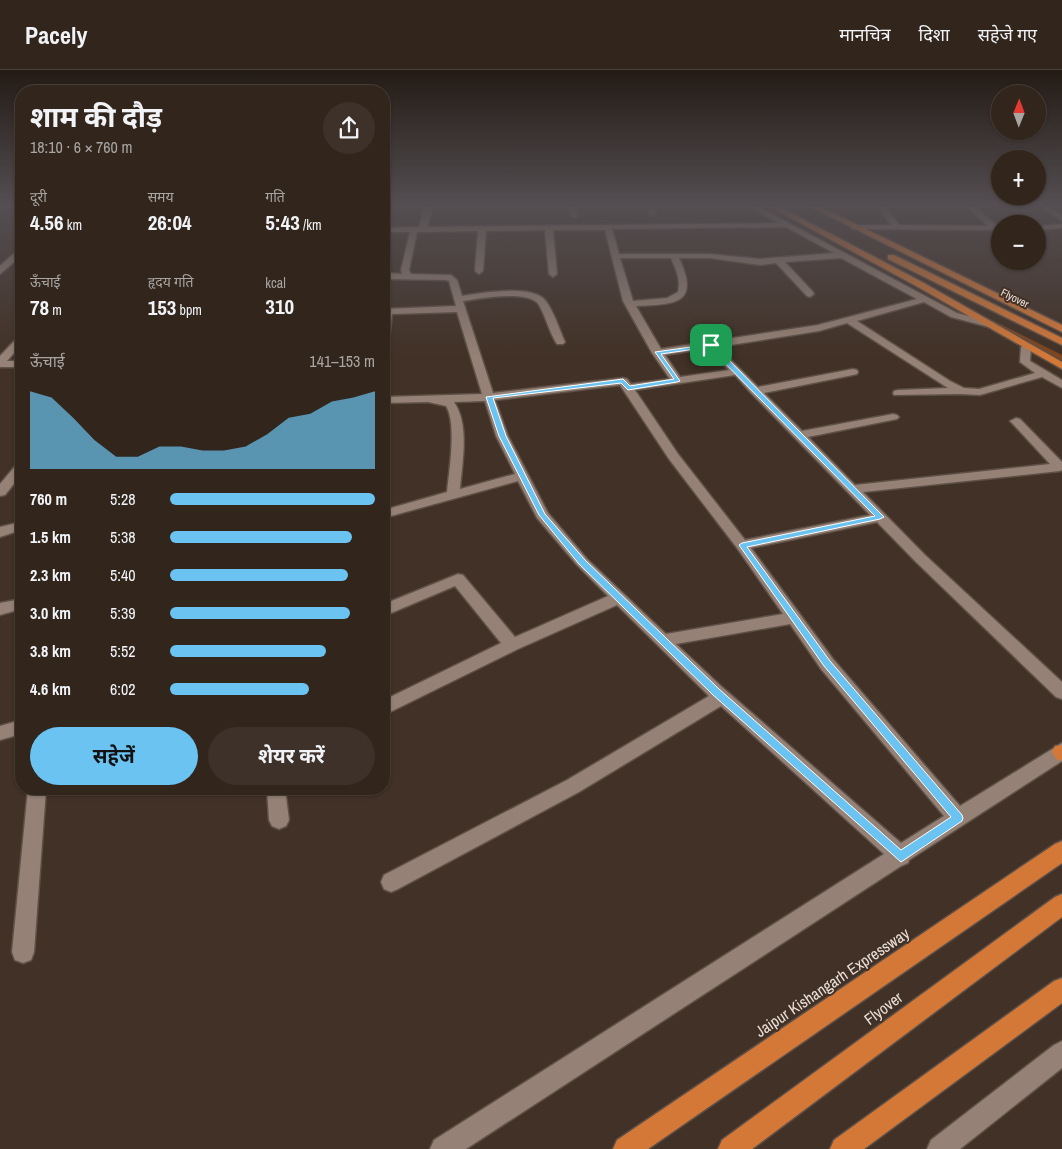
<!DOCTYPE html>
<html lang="hi">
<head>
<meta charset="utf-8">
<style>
  :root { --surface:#31251c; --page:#3d3129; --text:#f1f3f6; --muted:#a8a5a3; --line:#4c423b; --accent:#6ac3f1 }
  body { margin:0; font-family:"Archivo Narrow","Noto Sans Devanagari",sans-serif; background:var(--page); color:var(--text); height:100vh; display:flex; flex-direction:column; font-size:19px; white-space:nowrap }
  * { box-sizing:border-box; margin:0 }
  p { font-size:16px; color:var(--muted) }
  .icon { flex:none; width:28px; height:28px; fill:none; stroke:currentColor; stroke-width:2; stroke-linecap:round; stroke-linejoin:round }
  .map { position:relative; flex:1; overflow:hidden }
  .panel { position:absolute; left:15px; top:15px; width:375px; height:710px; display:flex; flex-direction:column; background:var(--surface); border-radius:20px; box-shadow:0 1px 4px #0004,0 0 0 1px var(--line) }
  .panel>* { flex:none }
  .needle { width:32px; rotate:1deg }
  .tools { position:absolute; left:991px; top:15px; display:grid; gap:10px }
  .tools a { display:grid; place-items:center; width:55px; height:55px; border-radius:50%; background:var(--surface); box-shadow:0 1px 4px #0004,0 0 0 1px var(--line); font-size:25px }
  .pin { position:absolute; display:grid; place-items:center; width:42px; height:42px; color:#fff; margin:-21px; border-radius:10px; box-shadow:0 2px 8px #0006 }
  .round { display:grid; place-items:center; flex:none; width:52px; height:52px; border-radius:26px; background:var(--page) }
  .summary { display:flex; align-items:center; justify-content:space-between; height:85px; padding:0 15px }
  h1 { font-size:28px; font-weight:700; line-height:38px }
  .stats { display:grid; grid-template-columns:repeat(3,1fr); gap:8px; height:85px; padding:5px 15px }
  .stats div { display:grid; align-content:center }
  .stats b { font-size:21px; font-weight:700 }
  .stats small { font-size:14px; font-weight:400 }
  .stats p { font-size:14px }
  .chart { height:140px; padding:10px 15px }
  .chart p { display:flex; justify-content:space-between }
  .chart svg { width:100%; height:90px; margin-top:5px; fill:var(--accent); opacity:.7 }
  .primary-button { display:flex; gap:10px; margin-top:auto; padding:10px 15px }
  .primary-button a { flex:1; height:58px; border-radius:30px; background:var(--accent); color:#111; font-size:20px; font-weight:700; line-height:58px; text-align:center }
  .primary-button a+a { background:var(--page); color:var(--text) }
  ul { padding:0 15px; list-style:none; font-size:16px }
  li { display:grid; grid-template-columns:80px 60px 1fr; align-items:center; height:38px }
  li i { height:12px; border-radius:6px; background:var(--accent) }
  header { display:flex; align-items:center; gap:30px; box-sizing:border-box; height:70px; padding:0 25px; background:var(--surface); border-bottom:1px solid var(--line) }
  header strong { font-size:24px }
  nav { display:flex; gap:28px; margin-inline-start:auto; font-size:18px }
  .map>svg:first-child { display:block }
  .green { fill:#7f461e }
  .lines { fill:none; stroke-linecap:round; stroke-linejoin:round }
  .minor-casing { stroke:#5e5047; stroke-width:3 }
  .highway-casing { stroke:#5e5047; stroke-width:3 }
  .minor { fill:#958175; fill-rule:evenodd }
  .highway { fill:#d47838; fill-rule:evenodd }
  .route { fill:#6ac3f1; stroke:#fff; fill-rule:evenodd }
  .labels { text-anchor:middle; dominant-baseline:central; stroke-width:4; stroke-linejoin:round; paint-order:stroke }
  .far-street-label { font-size:11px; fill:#eadfd8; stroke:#413126 }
  .near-street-label { font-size:16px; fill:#eadfd8; stroke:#413126 }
</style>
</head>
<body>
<header>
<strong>Pacely</strong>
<nav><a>मानचित्र</a><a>दिशा</a><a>सहेजे गए</a></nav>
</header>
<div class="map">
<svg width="1062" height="1079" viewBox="0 0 1062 1079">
  <rect width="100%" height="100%" fill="#413126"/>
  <path class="green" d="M924,216L1062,285V295Z"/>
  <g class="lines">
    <g class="minor-casing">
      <path id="minor" d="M425,136H433L427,157L778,153L748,136H757L957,243L992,252L994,254L989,257L951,247L924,232L857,251L950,311L964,318L979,319L1035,303L1020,292L1021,277L1026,274L1031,277L1030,291L1062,310V318L1042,307L980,325L960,324L894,325L893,323L894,321L898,320L948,318L847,253L819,261L718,277L758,317L853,299L857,300L858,302L857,304L853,305L764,323L802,361L893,344L897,345L899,347L897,349L808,367L855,415L1050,394L1012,353L1010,351L1016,348L1020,349L1062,392V400L1060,401L863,422L925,485L1062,612V629L1056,627L915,491L877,452L751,478L833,589L960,736L1062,673V691L909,790L908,793L901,796L466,1079H430L434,1070L884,784L721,636L579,722L398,819L391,822L384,819L381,812L384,805L567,710L709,626L617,535L518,579L384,645V630L501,573L455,516L384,546V534L458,504L463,505L515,567L608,526L577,495L537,448L518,411L384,448V440L447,422C449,401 457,354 446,336L428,332L384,333V327L482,324L457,242L392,244L389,270L384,273V239L456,236L449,211L446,210L384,209V203L402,204L401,200L410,162H384V158L419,157ZM786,157L834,183L760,189L710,184H619L612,159ZM545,160L549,204L553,207L557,204L553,160H605L623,231L652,283L670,309L631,314L627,309L623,308L493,323L463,231C479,229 529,219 539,235C546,247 549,262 557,274H563L565,272C559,259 554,241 545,230C531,214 481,223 462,226L457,210L451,205L411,204L409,200L417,162L478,161L475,201L479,204L483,201L486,161ZM620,188H671C676,200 681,209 678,222L667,228L633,231ZM679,188H710L760,195L776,193L807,226L810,227L814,224L813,222L785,192L841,188L917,229L818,255L661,279L636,236C674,234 701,235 679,188ZM708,278L729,300L680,307L665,285ZM735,305L751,323L870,445L745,470L678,384L635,320ZM620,315L669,389L737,478L783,544L666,564L587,489L548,443L508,366L495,330ZM485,331L496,366L515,404L460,419C462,393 470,355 454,332ZM790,554L821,599L944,746L901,773L722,617L676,574Z
        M568,136H576L577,147H571Z
        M647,136H655L656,145H650Z
        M877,136H885L899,155L988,156L966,136H974L997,156H1000V160L852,159V155H891Z
        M1040,136H1049L1062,146V151Z
        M1062,154V158L1038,160V156Z
        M18,180H21V186L0,204V196Z
        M21,266V275L7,291H21V297H0V286L18,267Z
        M21,393V405L5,425L0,426V414L17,394Z
        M21,452V460L0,467V457Z
        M21,529V539L0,545V533Z
        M21,650V664L0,670V656Z
        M28,719H46L34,882L31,890L23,893L15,890L12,882Z
        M267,719H285L289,750L286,756L279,759L272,756L269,750Z
        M1062,971V998L960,1079H927L931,1070L1054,975Z"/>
    </g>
    <g class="highway-casing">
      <path id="highway" d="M769,136H778L924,213L1062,292V299L918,217Z
        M809,136H819L1062,255V262Z
        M888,185H894L1062,268V275L888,189Z
        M1062,675V691L1056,689L1052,682L1055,676Z
        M1062,771V793L648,1079H613L617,1070L1055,774Z
        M1062,824V847L752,1079H718L722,1070L1055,827Z
        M1062,908V933L864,1079H830L834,1070L1054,911Z"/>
    </g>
    <use href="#minor" class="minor"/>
    <use href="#highway" class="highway"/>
  </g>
  <linearGradient id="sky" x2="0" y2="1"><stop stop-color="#241b15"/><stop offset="0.47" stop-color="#544e52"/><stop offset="1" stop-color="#544e52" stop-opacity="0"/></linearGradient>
  <rect width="1062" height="287" fill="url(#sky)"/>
  <path class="route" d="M713,274L884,447L880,449L747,477L830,591L962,745L963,748L962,751L901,792L713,625L579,494L539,445L499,366L486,327L623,309L630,316L674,309L655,282ZM709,277L875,446L742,473L739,475L824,596L951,747L901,780L719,619L585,490L545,444L506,366L493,328L621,313L628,320L677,312L680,311L661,284Z"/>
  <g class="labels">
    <g class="far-street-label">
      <text transform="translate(1015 228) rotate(26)">Flyover</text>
    </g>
    <g class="near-street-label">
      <text transform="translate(832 912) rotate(-34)">Jaipur Kishangarh Expressway</text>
      <text transform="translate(883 938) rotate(-37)">Flyover</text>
    </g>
  </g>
</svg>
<div class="tools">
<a><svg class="needle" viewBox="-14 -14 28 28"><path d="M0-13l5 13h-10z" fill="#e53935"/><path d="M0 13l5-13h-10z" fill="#a8a5a3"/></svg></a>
<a>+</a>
<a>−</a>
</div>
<div class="pin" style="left:711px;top:275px;background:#1e9e55"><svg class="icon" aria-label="arrive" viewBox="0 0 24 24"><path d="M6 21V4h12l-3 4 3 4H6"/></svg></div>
<section class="panel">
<div class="summary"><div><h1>शाम की दौड़</h1><p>18:10 · 6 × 760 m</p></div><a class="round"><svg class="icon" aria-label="share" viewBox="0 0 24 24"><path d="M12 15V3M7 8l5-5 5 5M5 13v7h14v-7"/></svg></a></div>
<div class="stats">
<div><p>दूरी</p><b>4.56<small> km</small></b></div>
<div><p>समय</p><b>26:04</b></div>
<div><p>गति</p><b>5:43<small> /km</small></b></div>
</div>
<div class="stats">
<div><p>ऊँचाई</p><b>78<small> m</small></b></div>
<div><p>हृदय गति</p><b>153<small> bpm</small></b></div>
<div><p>kcal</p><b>310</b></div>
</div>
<div class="chart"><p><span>ऊँचाई</span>141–153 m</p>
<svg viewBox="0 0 160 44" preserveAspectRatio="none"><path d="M0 44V6L10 9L20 19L30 30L40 38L50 38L60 33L70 33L80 35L90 35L100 33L110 27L120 19L130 17L140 11L150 9L160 6V44z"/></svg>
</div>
<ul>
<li><b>760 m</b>5:28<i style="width:100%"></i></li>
<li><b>1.5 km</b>5:38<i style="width:89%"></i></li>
<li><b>2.3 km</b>5:40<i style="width:87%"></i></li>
<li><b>3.0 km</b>5:39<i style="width:88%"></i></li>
<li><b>3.8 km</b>5:52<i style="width:76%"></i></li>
<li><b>4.6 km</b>6:02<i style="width:68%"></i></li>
</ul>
<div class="primary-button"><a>सहेजें</a><a>शेयर करें</a></div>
</section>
</div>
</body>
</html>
